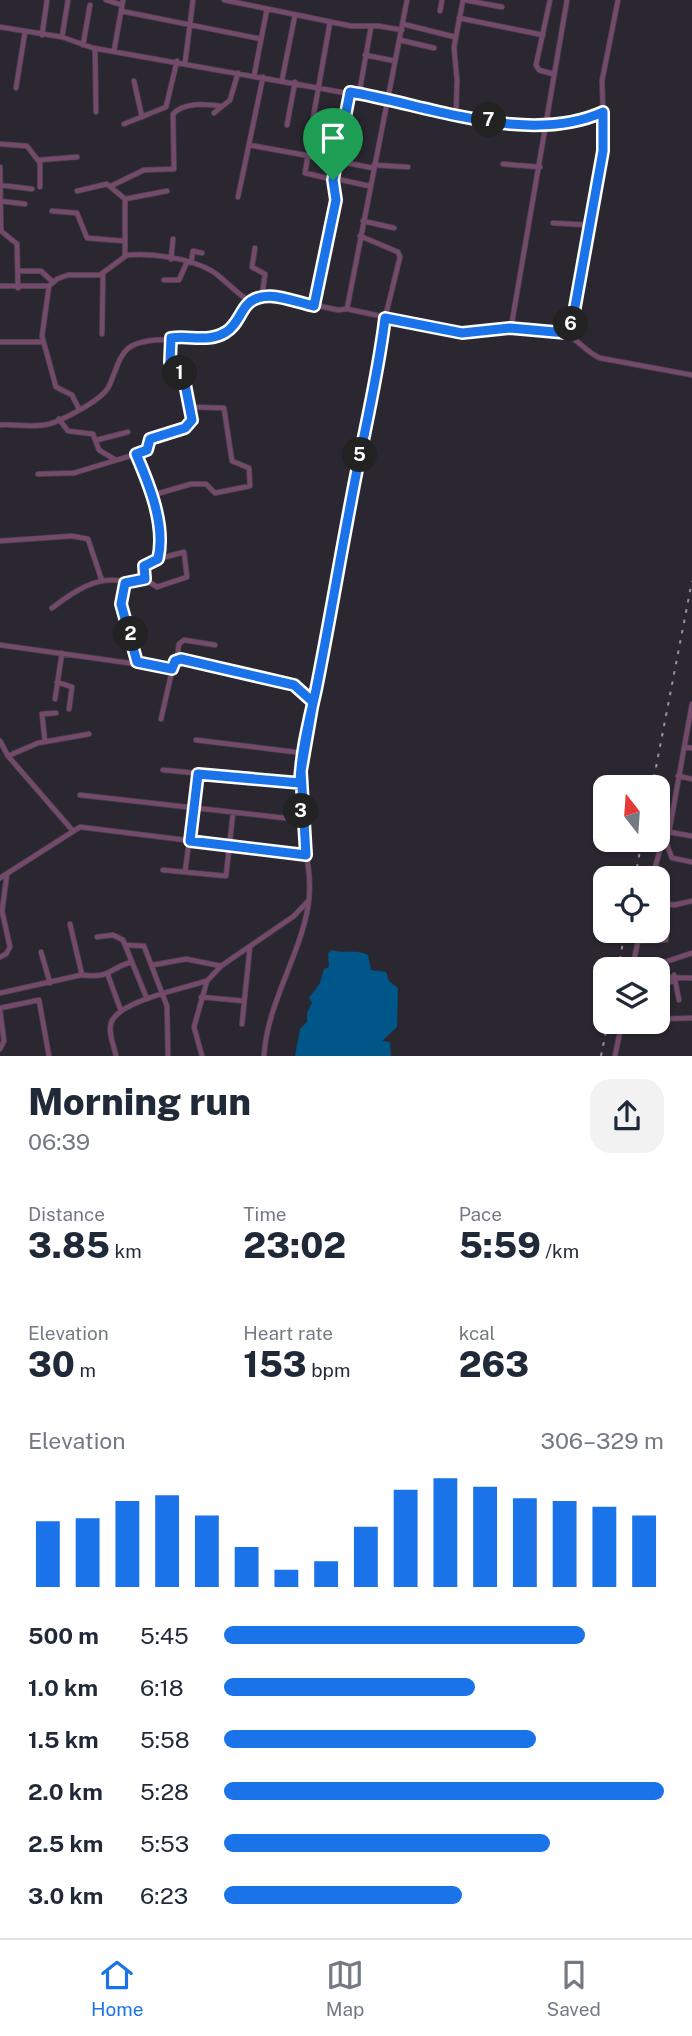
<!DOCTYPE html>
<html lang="en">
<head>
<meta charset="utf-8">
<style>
  :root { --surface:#fff; --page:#f2f2f3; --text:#1f2937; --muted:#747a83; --line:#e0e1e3; --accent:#1a73e8 }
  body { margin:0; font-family:"Public Sans",sans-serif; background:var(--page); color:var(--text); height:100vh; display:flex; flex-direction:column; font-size:26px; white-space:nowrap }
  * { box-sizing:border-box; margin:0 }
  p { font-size:23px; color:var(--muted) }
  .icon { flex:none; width:38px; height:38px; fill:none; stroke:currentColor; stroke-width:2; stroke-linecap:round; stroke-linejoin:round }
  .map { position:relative; height:1056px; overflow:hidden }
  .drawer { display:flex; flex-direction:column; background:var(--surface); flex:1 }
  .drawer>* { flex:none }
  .needle { width:46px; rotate:343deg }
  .controls { position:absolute; left:593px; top:775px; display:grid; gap:14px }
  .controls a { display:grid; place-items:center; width:77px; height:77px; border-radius:14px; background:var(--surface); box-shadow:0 2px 5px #0004; font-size:35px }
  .pin { position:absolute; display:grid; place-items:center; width:60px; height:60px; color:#fff; margin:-72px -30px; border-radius:50% 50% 50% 0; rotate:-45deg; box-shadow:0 0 7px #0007 }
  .pin .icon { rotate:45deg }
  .km { position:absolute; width:35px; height:35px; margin:-18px; border-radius:50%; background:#222; color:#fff; font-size:19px; line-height:35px; text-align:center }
  .round { display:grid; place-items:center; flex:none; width:74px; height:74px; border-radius:21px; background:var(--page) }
  .head { display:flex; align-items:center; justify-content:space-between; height:119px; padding:0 28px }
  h1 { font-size:38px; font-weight:800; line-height:52px }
  .figures { display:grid; grid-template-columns:repeat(3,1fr); gap:10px; height:119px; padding:7px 28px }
  .figures div { display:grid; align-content:center }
  .figures b { font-size:35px; font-weight:800 }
  .figures small { font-size:19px; font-weight:400 }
  .figures p { font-size:19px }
  .chart { height:196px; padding:14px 28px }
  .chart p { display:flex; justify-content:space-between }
  .chart svg { width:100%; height:126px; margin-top:7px; stroke:var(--accent); stroke-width:6 }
  ul { padding:0 28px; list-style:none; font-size:23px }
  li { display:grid; grid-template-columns:112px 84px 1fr; align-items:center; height:52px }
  li i { height:18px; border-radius:9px; background:var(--accent) }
  .dock { display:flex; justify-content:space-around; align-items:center; height:98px; border-top:2px solid var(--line); background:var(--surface); font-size:19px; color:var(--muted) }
  .dock a { display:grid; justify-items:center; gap:4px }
  .dock .active { color:var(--accent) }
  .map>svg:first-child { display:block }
  .water { fill:#005589 }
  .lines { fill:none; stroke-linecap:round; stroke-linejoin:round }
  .minor-casing { stroke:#46434c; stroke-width:6 }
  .minor { stroke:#75496a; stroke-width:4.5 }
  .rail { stroke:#98949d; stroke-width:2; stroke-dasharray:3.5 7; stroke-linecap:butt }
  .route-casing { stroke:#fff; stroke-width:14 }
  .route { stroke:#1a73e8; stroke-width:9 }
</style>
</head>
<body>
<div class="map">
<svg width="692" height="1056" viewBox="0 0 692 1056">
  <rect width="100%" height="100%" fill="#2b2731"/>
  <path class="water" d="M331,950C344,954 357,949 368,955L371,970L386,972L389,981L398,988L397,1027L382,1041L390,1042L391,1056H295L300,1029L307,1022V1013L312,1003L309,998L320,983L324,969L329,967L328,954Z"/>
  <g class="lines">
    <g class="minor-casing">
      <path id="minor" d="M106,0L122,5
        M224,0L351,26H379L402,30
        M407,0L347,309L462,333L511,328L559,331C575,335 585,352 600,358L692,375
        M465,0L502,7
        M550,0L536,65L539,70L553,74
        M121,11L261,39
        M440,11L442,0
        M459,18L543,35
        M403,24L455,37
        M0,27L62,37L93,48L537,127L603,112L602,81L618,0
        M42,35L47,0
        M62,37L68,0
        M400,40L434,48
        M83,45L90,5
        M95,48L96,112
        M114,51L123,0
        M365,55L395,61
        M185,63L193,0
        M254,76L267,9
        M282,80L295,15
        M134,81L142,117
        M16,88L25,32
        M359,94L371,27
        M214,113L230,100L238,73
        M456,113L457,80L454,47L463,0
        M124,124L166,107L177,61
        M287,125L295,82
        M311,130L330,22
        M0,144L27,146L40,163V187
        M249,145L337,161L350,92
        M308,155L305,173L331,179L337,195L314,306
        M39,160L77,157
        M503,164L540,167
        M374,165L408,167
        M0,167L1,231L17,244L18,288
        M333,178L369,186
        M333,180L337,161L373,168
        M0,185L32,189
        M111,186L144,170L174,169L173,114C184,102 205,104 220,106
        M77,191L107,184L125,199
        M238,197L263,77
        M0,201L25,204
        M52,211L77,213L87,238L124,241
        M363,221L394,228
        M553,223L589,225
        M255,248L252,267L265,274L262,296
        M125,255V199L167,191
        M171,259L173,239
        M191,263L193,251L202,253
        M18,271H41L53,282
        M164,280H179L187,262
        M0,286H49
        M511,328L567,0
        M567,333L575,312L603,151V112
        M102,334L103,274
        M0,342H43
        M79,409L72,395L56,387L42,336L49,286L57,279L68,275H100L127,255C153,253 189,258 212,271C226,280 235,293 250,301
        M59,419L68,431L93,434L99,450L114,459
        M0,425C16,424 34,428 49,424C63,420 100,401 108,388C116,374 118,350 136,344C163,334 203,346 226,332C246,319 240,300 269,295L338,310L347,309
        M97,440L128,432
        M136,454L153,495L191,484H206L215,493L250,486L249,468L232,461L224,408L191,407
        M38,474L74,473L143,452L148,448L150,439L188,426L192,411L184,379L170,362L171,338
        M0,541L72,536L88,539L102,581
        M145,579L144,566L158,559L160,540L152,495
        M52,608C73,592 98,574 126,582
        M0,645L172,669
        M177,659L179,644L184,640L215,645
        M137,662L121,604L124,585L143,578L157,587L187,577L184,552L158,559
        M57,682L72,687L69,709
        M55,699L62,653
        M161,719L174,662L179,659L294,685L313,702
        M196,740L303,753
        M0,741L8,756L73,831
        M45,742L42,714L56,713
        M684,747L692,748
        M8,756L38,743L89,734
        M163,770L300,783
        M678,776L692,779
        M80,795L302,820
        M669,832L692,836
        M665,839L672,858L692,862
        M163,870L226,876L233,813
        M185,872L198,774
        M0,878L80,827L306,855
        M652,878L662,843L669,832L692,704
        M658,902L674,905L692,901
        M70,924L82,975C112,979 110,967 132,962
        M97,937L113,935L123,940L147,999
        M638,941L666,940L665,903
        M126,945L144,946L167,1006L168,1056
        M41,952L50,983
        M0,957L6,954L10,947L2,911L7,874
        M633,964L662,963L692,953
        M153,965L186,959L221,966
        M632,970L640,931
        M108,975L121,1011
        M674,975L679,1000
        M658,977L692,978
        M658,987L675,980
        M0,993L81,975
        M201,997L244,1001
        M0,1008L39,1000L49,1056
        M0,1010L4,1041L0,1049
        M658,1019L692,1018
        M242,1024L250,946
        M116,1056C114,1045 108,1034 111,1023C118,1001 185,988 206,981
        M202,1056L194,1027L207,981L221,966L294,916L309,900
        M264,1056C267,1004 299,958 308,907C313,879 305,850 302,822C299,799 300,776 303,753L374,391L385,318L400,257L398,252L360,236
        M615,1056L622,1022"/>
    </g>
    <use href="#minor" class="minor"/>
    <path class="rail" d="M652,788L692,581
      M635,878L642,840
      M618,970L625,931
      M601,1056L608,1022"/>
  </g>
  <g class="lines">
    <g class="route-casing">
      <path id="route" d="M333,180L336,200L314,306C294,302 262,286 246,306C239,315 236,326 226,332C209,343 189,335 171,338L170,362L184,379L192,420L185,428L150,439L147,450L136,454C149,484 166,525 158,559L144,566L145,579L125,583L121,604L137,662L172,669L175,661L181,659L294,685L313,702L301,771L306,855L190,841L198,774L300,783C301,752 309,721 316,690C331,615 343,540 358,465C368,416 379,368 385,318L462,333L510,328L566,333L573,318L603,151V112C528,146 428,105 350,92L333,180"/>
    </g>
    <use href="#route" class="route"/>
  </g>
</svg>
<div class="controls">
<a><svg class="needle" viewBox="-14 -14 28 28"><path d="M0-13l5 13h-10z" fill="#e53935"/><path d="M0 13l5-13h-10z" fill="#747a83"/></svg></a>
<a><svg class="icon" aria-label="locate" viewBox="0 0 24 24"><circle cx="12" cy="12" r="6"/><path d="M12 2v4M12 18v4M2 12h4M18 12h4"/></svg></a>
<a><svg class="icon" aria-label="layers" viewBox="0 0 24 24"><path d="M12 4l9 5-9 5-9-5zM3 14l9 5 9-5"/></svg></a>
</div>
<div class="pin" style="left:333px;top:180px;background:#1e9e55"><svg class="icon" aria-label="arrive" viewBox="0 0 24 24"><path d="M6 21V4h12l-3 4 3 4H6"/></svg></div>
<b class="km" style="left:180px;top:373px">1</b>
<b class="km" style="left:131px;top:634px">2</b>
<b class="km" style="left:301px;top:811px">3</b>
<b class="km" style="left:360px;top:455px">5</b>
<b class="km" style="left:571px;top:324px">6</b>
<b class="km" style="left:489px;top:120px">7</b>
</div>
<section class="drawer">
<div class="head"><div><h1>Morning run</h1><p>06:39</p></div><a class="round"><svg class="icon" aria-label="share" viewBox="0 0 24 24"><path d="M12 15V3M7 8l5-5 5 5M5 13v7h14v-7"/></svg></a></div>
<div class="figures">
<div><p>Distance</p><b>3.85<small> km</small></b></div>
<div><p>Time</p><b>23:02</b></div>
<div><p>Pace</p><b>5:59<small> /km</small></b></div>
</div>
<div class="figures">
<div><p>Elevation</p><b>30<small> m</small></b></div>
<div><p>Heart rate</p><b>153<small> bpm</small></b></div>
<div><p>kcal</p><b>263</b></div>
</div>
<div class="chart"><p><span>Elevation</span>306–329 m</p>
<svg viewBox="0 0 160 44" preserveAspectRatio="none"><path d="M5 44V21M15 44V20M25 44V14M35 44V12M45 44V19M55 44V30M65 44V38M75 44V35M85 44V23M95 44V10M105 44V6M115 44V9M125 44V13M135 44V14M145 44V16M155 44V19"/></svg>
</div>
<ul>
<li><b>500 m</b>5:45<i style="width:82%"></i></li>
<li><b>1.0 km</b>6:18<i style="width:57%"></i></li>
<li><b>1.5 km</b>5:58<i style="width:71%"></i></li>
<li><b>2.0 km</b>5:28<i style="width:100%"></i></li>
<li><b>2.5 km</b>5:53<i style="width:74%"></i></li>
<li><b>3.0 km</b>6:23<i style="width:54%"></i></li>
</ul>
</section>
<nav class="dock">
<a class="active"><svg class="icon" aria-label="home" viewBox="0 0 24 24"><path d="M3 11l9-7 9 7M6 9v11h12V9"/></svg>Home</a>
<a><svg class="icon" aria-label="map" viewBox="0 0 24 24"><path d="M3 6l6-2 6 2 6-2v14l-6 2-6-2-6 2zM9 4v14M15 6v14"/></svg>Map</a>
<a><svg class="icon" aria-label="saved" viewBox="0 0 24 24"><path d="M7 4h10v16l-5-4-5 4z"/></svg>Saved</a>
</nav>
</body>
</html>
